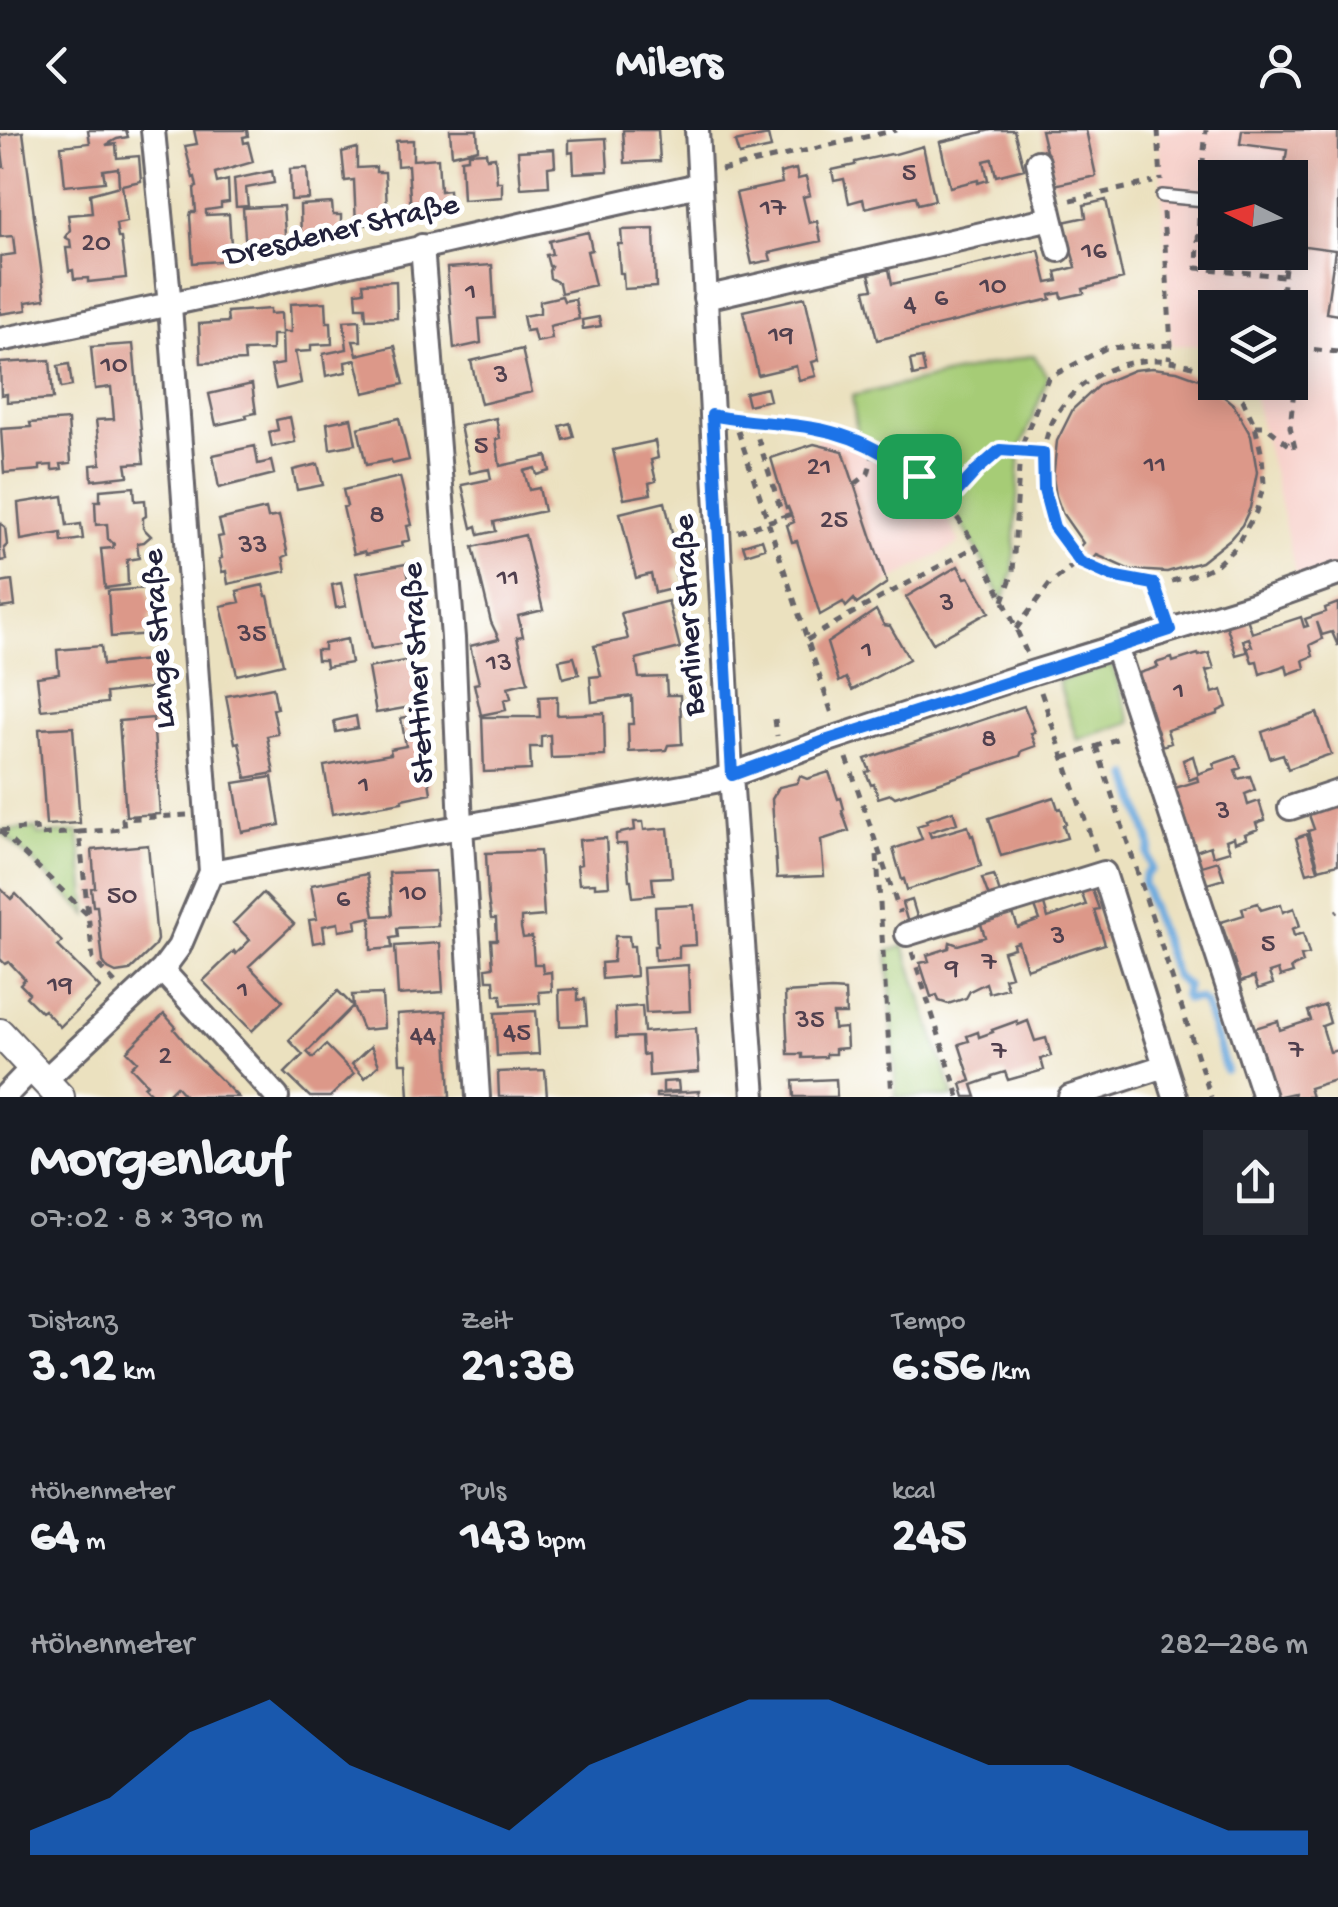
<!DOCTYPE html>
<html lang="de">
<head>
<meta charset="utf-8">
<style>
  :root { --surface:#171b24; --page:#242831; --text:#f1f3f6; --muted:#9ea1a6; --accent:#1a73e8 }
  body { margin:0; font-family:"Gochi Hand",sans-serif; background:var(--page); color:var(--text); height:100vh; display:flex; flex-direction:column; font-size:38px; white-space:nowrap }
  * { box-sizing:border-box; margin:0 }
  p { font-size:32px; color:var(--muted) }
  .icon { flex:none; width:55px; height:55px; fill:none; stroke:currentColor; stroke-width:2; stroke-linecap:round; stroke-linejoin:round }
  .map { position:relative; height:967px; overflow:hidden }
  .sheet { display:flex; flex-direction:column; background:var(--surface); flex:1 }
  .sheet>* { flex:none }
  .needle { width:65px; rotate:275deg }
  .fabs { position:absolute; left:1198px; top:30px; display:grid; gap:20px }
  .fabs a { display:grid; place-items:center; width:110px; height:110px; border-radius:0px; background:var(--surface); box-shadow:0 5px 25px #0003; font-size:50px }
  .pin { position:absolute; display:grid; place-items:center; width:85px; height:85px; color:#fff; margin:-42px; border-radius:20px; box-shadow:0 5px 15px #0006 }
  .round { display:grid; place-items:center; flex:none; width:105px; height:105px; border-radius:0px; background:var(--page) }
  .head { display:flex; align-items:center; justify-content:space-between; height:170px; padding:0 30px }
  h1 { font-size:55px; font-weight:800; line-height:75px }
  .figures { display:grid; grid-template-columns:repeat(3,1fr); gap:15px; height:170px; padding:10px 30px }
  .figures div { display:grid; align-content:center }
  .figures b { font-size:50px; font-weight:800 }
  .figures small { font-size:28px; font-weight:400 }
  .figures p { font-size:28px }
  .chart { height:280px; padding:20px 30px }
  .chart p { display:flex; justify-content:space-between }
  .chart svg { width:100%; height:180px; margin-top:10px; fill:var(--accent); opacity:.7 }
  header { display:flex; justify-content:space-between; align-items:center; height:130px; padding:0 30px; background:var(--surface); font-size:45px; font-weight:800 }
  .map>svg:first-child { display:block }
  .built { fill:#f7d0ca; fill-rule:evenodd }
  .green { fill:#a6cc76; stroke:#647758; stroke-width:2.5 }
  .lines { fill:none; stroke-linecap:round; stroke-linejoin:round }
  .stream { stroke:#6daade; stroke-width:8 }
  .building { fill:#dc9889 }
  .service-casing { stroke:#686569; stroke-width:16 }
  .minor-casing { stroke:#686569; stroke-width:28 }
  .tertiary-casing { stroke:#686569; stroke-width:32 }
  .path { stroke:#686569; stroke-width:5; stroke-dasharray:8 8; stroke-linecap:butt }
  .service { stroke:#fff; stroke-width:11 }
  .minor { stroke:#fff; stroke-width:22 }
  .tertiary { stroke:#fff; stroke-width:28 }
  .route-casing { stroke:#fff; stroke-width:20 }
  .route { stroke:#1a73e8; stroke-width:12 }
  .labels { text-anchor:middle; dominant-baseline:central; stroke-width:10; stroke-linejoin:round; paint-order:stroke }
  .number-label { font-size:28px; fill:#50404e }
  .street-label { font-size:32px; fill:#22223b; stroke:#fff }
</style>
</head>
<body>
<header><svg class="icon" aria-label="back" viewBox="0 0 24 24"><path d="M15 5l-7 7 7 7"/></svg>Milers<svg class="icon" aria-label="person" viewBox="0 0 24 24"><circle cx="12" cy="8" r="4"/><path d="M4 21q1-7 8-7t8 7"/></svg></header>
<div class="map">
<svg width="1338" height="967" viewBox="0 0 1338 967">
  <rect width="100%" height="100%" fill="#fff"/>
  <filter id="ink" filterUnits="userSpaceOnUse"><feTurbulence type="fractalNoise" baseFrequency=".01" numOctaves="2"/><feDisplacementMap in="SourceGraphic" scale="20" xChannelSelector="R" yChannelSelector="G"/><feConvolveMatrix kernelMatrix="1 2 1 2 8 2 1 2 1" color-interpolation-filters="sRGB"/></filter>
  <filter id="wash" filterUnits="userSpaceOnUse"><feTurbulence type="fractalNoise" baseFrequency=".0048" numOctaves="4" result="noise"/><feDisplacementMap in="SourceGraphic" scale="40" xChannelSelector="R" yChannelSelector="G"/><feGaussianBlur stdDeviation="2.25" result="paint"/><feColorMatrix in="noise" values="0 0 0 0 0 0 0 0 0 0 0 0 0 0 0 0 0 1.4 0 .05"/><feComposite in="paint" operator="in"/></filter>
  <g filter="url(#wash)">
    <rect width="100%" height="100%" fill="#ebe1bf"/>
    <path class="built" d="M1158,0H1338V438L1297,451L1274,346L1251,257L1247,253L1290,252V178H1215V216L1171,215ZM1215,48H1290V122H1215Z
      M817,306L856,318L894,338L941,378L960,413L887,453L843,321L815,315Z"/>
    <path class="green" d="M1034,225L1048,248L1020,320L1013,442L1003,471C986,439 970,403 948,374C926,346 891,324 858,310L852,266Z
      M1112,535L1131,592L1077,610L1058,551Z
      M36,698L38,705L79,702L88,785L0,701Z
      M904,816L954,967H896L888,821Z"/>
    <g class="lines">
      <path class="stream" d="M1129,645L1150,711L1151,717L1148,725L1152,739L1145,745L1143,754L1147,761L1148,769L1176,847L1187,856L1184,866L1186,869H1199L1205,874L1226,940"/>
    </g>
    <g id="blocks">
      <path class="building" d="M88,0H126L128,7L117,9L106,15L116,14L117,28L139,26L141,51L122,55L127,92L116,94L118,108H121L126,148L88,152V148L74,149L73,140L69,141L66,118H71L70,110L65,107L70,100L68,85L92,83L90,64L119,56L118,38L103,40L105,52L65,56L61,16L90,13Z
        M194,0H247L248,6L243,7L244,13L248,12L253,32L215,43L217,53L228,50L229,72L221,73V78L206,80V85L229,84L232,130L193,133L190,86L191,82H196L194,58L197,57L195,47L193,48L185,16L197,14Z
        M450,0H477L478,19L452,25Z
        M623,0H658L660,31L625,33Z
        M991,0H1014L1024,39L996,46L992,29L984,31L988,50L978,53V50L950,57L940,12Z
        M1041,0H1086L1096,46L1054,55Z
        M1242,0H1338V185L1326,183L1335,120L1290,114V48H1283L1287,20L1240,14Z
        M23,2L45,169L26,172L27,180L0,184V126L15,124L13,106L0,107V37H4L0,5Z
        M768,5L771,18L739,25L735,12Z
        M606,8L608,41L574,43L573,22L569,23V10Z
        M413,10V30L438,28L440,61L449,60L450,79L411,83L408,35L397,36L396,11Z
        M923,16L935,70L918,74L916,66L865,78L863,69L849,73L844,49L834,51L832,40L855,35V32L890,24L892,25Z
        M357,18V38L376,37V42H385L388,94L356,95L354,50L345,51L342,22Z
        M554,19L555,36L548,37L549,56L521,58L518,21Z
        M486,22L487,28L495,27L497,52H502V67L463,70L461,29L468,28V23Z
        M307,38L309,69L291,70L290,39Z
        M796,39L798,49L806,47L810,65L803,67L809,93L817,91L821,111L769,123L771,130L752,134L736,63L782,53L780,43Z
        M272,41L274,53L246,58L248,76L236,77L234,49Z
        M1106,70L1123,149L1083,159L1084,163L1062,168L1061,163L1050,165L1051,169L877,210L865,160L873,159L869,144L889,139L892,154L1039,120L1047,153L1058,151L1056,142L1076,137L1063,92L1086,87L1084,75Z
        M332,73L333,85H341V107L301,108L300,75Z
        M283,76L286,118L246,121L243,78Z
        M654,99L656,157L624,159L623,143H620L618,114H622L621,100Z
        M588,102L592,120L587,121L595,155L561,163L559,153L550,148L549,141L551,136H549L546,125L552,124L549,111Z
        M492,135L495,188L479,189L481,213L454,219L447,138Z
        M396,151L397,188L366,189L365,177H357L356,162L364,161L363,153Z
        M562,166L564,171L575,169L579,189L550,196L552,209L536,212L533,200L526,201L523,186L540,183V171Z
        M805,167L819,230L812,232L816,246L799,250L796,236L758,245L743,181Z
        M326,172L327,192H331L332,214L311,215V221L295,222L301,253L276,259L271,236L283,234L282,202H291L290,174Z
        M270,179V184L281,183L282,205H272V220L244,221L245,231L201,233L199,194L228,192L227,182Z
        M599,187L601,196L583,199L582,190Z
        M360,190L361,211H353L357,225L395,216L404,254L364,263L356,230L345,232L346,242L326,246L323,224L347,219L344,191Z
        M133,214L144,333L126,334L128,346L92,350L91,335L101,334L96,290L114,289L111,257L95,259L91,217Z
        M522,219L532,262L481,274L471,231Z
        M922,228L925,243L913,246L910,230Z
        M50,230L53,269L7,272V264L1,265L0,233Z
        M69,234L72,256L61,258L58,236Z
        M1152,238L1177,241L1205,251L1233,274L1251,306L1257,342L1250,378L1242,395L1230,409L1201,432L1167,442L1130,440L1097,425L1090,433L1076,421L1083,413L1062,383L1056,366L1053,348L1057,311L1073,279L1100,254L1134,240Z
        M252,254L256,283L246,285L247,288L216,295L209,264Z
        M767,258L770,270L748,275L745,263Z
        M290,287L295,312L272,317L269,302L278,300L276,290Z
        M351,288L356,314L330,319L327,293Z
        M399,288L409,330L392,334L391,330L366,335L358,298Z
        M496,288L500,308L496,309L500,336L547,326L550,341L537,345L535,338L524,341L529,360L539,358L544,381L494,392L496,401L479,405L477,396L472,398L462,355L491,349L489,339L470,343L460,296Z
        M68,290L71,333L61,334L62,339L52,340V335L40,336V340L4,343L1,299L31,297L30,293Z
        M570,293L574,307L564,310L560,296Z
        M655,311L658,328L651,330L656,351L649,353L651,364L624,369L613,320Z
        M814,314L843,321L887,453L857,474L854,469L846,477L843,472L820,485L797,411L792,412L787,395L794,392L788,377L786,378L771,328Z
        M255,316L258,334L271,331L274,344L219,358L213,325Z
        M318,334L323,355L297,360L293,340Z
        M400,347L412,395L407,396L410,410L402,412L403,416L366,424L365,421L354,424L343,377L347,376L343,360Z
        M134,357L135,371L145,370L146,386L143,388V398L151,406L144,412L137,413L139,428L127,430L128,455L105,458L101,419L113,418L114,414L108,409L107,394L96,395L95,371H100V360Z
        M63,366L67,396L81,394L83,409L62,412L61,403L21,410L18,373Z
        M665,372L680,438L674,439L679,457L655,463L651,444L636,448L620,383Z
        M266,379L268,388L279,386L288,425L283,427L286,441L228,454L226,441L222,442L219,429L222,428L218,407L223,406L219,390Z
        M0,393L5,397L7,415L4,418L6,430L0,431Z
        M525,405L543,480L518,486L523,506L517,507L528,552L508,557L511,568L504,570L506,580L481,585L474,554L479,553L470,516L499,509L491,492L473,417Z
        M762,409L765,418L746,424L743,415Z
        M406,434L421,510L371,519L356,443Z
        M958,436L965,448L969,447L989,482L933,513L906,467Z
        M12,451L15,476L0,478V453Z
        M341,453L346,476L336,478L332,455Z
        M263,455L266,466H268L283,534L237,545L221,476L240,472L237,461Z
        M148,458L153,487H149L151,504L111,507L108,461Z
        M668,471L680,518L636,529L639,548L666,547L667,565H680L682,614L668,615L666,620L629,622L628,594H633L632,566L592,572L590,547L601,546L594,516L628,509L621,483Z
        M1338,473V516L1332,502L1322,505L1317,492L1322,509L1310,515L1313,526L1303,530L1305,538L1288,544L1286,535L1260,544L1257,531L1252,532L1247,517L1252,516L1249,508L1243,510L1247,522L1236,525L1225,491L1246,485L1252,503L1301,487L1304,497L1308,496L1305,489L1326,482L1325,478Z
        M876,480L884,495L890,496L909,529L852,560L846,548L839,552L827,513Z
        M347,509L351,533L326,537L325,530H317L316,520H324V514Z
        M101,516L103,535L148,530L151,558L106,563L107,573L41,580L37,547L59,544L57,520Z
        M1209,523L1214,539L1206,541L1213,563L1222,560L1227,577L1218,581V584L1167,600L1171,613L1162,616L1139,543L1158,537L1156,533L1172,528L1173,532L1198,524L1199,526Z
        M574,527L579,544L563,548L559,530Z
        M414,529L422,575L376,583L368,538Z
        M273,557L277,578L273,579L278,604L267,606L274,643L246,648L239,612L235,613L226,566Z
        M557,566V585L604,583L605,626L551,628L550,605L541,606V617H530L531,640L484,642L482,587H540L539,567Z
        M1024,576L1035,602L1031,603L1036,616L1022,621L1020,626L895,667L891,664L878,668L874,654L871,655L866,642L870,641L865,629Z
        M1317,583L1331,624L1288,639L1283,624L1270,628L1262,602Z
        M424,584L430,616L423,617L431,663L402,669V672L332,684L324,636L391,624L390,619L406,616L401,588Z
        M356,586L358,598L336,602L334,591Z
        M153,588L160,684L126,686L119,591Z
        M73,597L80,693L46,695L39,599Z
        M1193,626L1198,644L1215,638L1213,634L1236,626L1241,638L1235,640L1238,649L1250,646L1255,660L1245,664L1248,675L1259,671L1265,690L1256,693L1258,699L1245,704L1247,708L1235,712L1234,707L1226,710L1230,721L1213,726L1210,716L1196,721L1175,658L1198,651L1197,647L1189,650L1183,630Z
        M829,642L838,669L841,668L844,679L842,681L849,701L821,710L824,746L777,748L772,669L779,657L797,653L800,646L807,649Z
        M272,647L280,695L242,702L234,653Z
        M1054,667L1058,679L1061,678L1066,694L1063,695L1067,708L1001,726L989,688Z
        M1338,673V734L1319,739L1308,701L1314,699L1308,682Z
        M953,681L957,693L929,702L931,707L968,696L971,706L973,705L981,736L907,760L904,749L902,750L893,719L922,709L917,696L927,693L926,690Z
        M634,692H643L644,700L668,698L672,747L652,748L654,765L633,767L631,750H629L626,714H616V704L635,700Z
        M1307,704L1318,740L1307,743L1296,708Z
        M606,708L609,756L595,757V753L579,754L577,735L581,734L579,710Z
        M148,715L157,810L154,817L129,841L116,843L108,839L103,832L97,776H93L91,758L95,757L92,720Z
        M540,721L544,786L521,788V798L523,808L532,807L534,834H542L543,843L551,842L552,861L539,862L540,873L502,875L501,865H495L494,850H487L486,838L493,837L491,810H497L496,789H491L488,768L486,723Z
        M1218,731L1224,749L1204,755L1198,737Z
        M435,741L438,796L397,798L398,807L391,808L392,818L371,820V787L356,790L357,798L339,801L338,793L323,796L325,811L313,813L309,790L317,789L311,755L367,744L374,786L392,785L389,743Z
        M994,745L1000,763L989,767L982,748Z
        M1091,757L1099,779L1094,780L1105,814L1027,839L1018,812L1013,814L1014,818L1003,821L1011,846L1004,848L1007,858L989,863L986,853L970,861L966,868L948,874L939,871L937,865L931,867L920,833L929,831L927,825L949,818L950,812L958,815L985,807L980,791L1012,781L1018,798L1040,790L1034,774L1043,771L1048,788L1086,775L1080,759Z
        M0,758L11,769L16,764L62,812L58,816L100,858L60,897L44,880L41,882L26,867L29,863L20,854L25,849L9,832L5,834L0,829Z
        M263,763L294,794L249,836L283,871L252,901L203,851L234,821L236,824L250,810L233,793Z
        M912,770L918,790L908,793L902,773Z
        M1258,773L1261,780L1281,774L1283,782L1294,778L1300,796L1292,799L1294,806L1303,803L1309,824L1301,826L1303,833L1291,838L1293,843L1280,847L1278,840L1269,843L1273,854L1258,859L1254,847L1241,852L1221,792L1244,785L1242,778Z
        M694,775L696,815L679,816V828L655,830L654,816H657L655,777Z
        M615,806H629L630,816H634L636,846L602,849L601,833L613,832Z
        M440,813L443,862L398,865L395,816Z
        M688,835L690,881L646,883L643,838Z
        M578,859V870L585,869L587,895L560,896L559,860Z
        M831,860L845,861L846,884H833L834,899L846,898L847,918L835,919V924H826V927L802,928V924H788L785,863Z
        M338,861L353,876L307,922L313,928L326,915L354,944L330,967H310L285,943L303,925L289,910Z
        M382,864L384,898L363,900L353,876L352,865Z
        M1325,875L1330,893L1322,896L1330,922L1338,920V949L1309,958L1312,967H1295L1294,963L1276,967L1255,898L1278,891L1280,900L1311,890L1308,881Z
        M642,876L644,902L696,898L699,942L649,946L648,924L642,925L641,907L616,908L615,878Z
        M446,881L450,967H409L407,933H400L397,884Z
        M536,881L539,924L497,926L495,883Z
        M164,884L176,897L174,899L194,923L238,967H186L176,956L165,967H154L144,957L147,954L131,937L137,931L127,921Z
        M1017,891L1018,895L1028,891L1035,911L1046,908L1051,926L1041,929L1044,940L1008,950L1005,942L992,946V948L972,955L976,967H965L961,954L971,951L959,914L969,911L967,906L978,902L979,907L993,902L992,900Z
        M371,916L379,935L365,948L352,934Z
        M545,940L547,967H499L498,942Z
        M836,949L837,967H794L793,951Z
        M678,951L679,961L663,962V952Z
        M699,961V967H656V964Z"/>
    </g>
  </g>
  <g filter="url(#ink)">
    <use href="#blocks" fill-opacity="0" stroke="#686569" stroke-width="2.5"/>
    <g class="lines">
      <g class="service-casing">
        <path id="service" d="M1162,66L1215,71
          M1154,454L1170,500"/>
      </g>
      <g class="minor-casing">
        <path id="minor" d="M697,0L731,645L754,967
          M1051,88L1059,120
          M422,116L453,508L461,696L478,967
          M705,168L1051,88L1038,32
          M0,210C234,163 466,106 699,55
          M1116,517L1264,967
          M1290,678L1338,662
          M211,742L715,651L825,611L1034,542L1252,475L1338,444
          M907,804L1104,743L1175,967
          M162,840L277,967
          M44,951L162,840L179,817L211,742L170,176L153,0
          M4,967L32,938
          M1070,967L1165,936"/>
      </g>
      <g class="tertiary-casing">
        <path id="tertiary" d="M0,903L60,967"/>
      </g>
      <path class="path" d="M1158,0L1161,51
        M721,40L896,0
        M1201,52L1206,0
        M1071,70L1153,52
        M1163,82L1171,215L1169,229
        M1199,88L1197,138L1283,146
        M1280,178L1287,122
        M1290,193L1301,194L1290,297L1295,318
        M1298,218L1338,222
        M732,290C759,295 789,292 816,298C865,309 916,333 947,374C979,414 1007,476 1027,524
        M753,293L783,387
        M1255,296H1265L1294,319
        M738,301L832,584
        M855,354L868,344L875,318
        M947,373L977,340L1000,320L1042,323
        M738,402L791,384
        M1137,451C1118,448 1094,444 1079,430C1046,400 1033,335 1051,295C1080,233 1159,212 1215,247
        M1172,451L1197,444L1216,435L1235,418L1256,382L1264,354L1262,326L1255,296L1243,270L1223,252
        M1003,471L1013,442L1020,320L1048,248L1106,218L1171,215
        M1016,499L1050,454L1083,427
        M807,510L849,485L975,417
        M1041,562L1096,722
        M775,589L777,606
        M1096,616L1211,967
        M847,628L900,783
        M1064,628L1122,607
        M0,701L88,785
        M0,701L36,698L37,705L79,702
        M877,725L892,967
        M1336,782L1338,781
        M912,822L959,967
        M115,853L93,829L79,702L124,699L123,689L187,685"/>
      <use href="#service" class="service"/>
      <use href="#minor" class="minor"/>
      <use href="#tertiary" class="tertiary"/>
    </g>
  </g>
  <g class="lines" filter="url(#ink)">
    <g class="route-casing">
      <path id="route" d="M712,285C746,293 779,292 813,298C867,307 908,336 947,373L977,340L1000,320L1043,323L1044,360L1054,397L1080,432L1111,446L1154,454L1170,500L825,611L732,645Z"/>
    </g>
    <use href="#route" class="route"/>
  </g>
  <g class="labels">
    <g class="number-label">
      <text x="909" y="44">5</text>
      <text x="773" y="79">17</text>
      <text x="96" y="114">20</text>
      <text x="1094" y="122">16</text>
      <text x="993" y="157">10</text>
      <text x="471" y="163">1</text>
      <text x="941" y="169">6</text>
      <text x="910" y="176">4</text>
      <text x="781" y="206">19</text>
      <text x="114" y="236">10</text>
      <text x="501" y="246">3</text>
      <text x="481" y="317">5</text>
      <text x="1155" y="336">11</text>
      <text x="819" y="338">21</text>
      <text x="377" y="386">8</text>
      <text x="834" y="391">25</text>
      <text x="253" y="416">33</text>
      <text x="508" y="449">11</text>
      <text x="947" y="474">3</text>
      <text x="252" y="505">35</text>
      <text x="867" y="521">1</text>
      <text x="499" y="534">13</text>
      <text x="1179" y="562">1</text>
      <text x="989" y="610">8</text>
      <text x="364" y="656">1</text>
      <text x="1223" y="682">3</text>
      <text x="413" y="764">10</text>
      <text x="122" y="767">50</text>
      <text x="343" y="770">6</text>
      <text x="1058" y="807">3</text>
      <text x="1268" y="815">5</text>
      <text x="989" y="833">7</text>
      <text x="952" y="839">9</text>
      <text x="60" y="856">19</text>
      <text x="243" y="861">1</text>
      <text x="810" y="891">35</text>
      <text x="517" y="904">45</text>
      <text x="423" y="907">44</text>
      <text x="1296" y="921">7</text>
      <text x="999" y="922">7</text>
      <text x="165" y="927">2</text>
    </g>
    <g class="street-label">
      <text transform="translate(342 102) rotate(-13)">Dresdener Straße</text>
      <text transform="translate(691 485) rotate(-93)">Berliner Straße</text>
      <text transform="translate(161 509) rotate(-94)">Lange Straße</text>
      <text transform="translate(420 543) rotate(-93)">Stettiner Straße</text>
    </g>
  </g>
</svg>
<div class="fabs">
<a><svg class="needle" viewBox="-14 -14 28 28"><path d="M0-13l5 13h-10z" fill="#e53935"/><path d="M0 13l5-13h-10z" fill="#9ea1a6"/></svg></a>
<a><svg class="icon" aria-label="layers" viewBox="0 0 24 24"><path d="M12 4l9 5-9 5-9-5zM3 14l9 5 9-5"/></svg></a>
</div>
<div class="pin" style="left:919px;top:346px;background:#1e9e55"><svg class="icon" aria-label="arrive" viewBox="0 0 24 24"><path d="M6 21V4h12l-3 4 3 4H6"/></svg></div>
</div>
<section class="sheet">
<div class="head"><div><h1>Morgenlauf</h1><p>07:02 · 8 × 390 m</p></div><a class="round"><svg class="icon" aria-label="share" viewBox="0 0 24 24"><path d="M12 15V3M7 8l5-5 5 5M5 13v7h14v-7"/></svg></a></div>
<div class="figures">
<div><p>Distanz</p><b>3.12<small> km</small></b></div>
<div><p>Zeit</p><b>21:38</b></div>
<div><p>Tempo</p><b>6:56<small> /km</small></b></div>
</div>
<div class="figures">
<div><p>Höhenmeter</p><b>64<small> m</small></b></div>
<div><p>Puls</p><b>143<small> bpm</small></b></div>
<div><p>kcal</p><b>245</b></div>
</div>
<div class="chart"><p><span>Höhenmeter</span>282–286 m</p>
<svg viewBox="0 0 160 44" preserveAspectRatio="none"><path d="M0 44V38L10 30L20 14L30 6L40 22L50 30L60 38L70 22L80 14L90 6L100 6L110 14L120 22L130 22L140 30L150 38L160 38V44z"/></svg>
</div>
</section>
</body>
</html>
